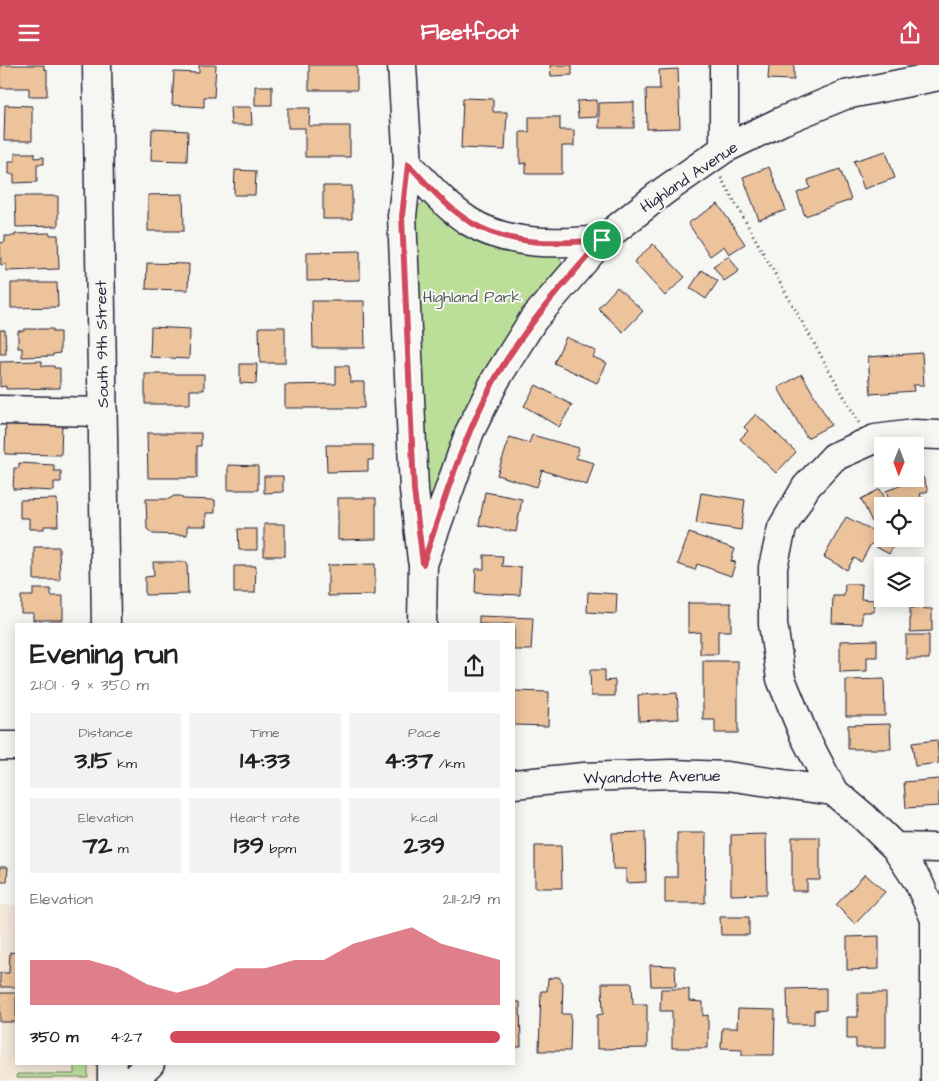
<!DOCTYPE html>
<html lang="en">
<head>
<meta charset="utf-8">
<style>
  :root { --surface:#fff; --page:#f2f2f2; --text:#222; --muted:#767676; --accent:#d1495b }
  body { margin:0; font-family:"Architects Daughter",sans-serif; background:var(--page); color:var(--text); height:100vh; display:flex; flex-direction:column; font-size:19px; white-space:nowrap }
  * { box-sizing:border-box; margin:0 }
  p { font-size:16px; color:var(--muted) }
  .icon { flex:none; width:28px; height:28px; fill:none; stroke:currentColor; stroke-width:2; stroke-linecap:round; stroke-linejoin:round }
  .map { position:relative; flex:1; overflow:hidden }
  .drawer { position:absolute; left:15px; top:558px; width:500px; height:442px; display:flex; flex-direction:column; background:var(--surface); border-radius:0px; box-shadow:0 2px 12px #0003 }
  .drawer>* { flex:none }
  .needle { width:32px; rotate:181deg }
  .controls { position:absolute; left:874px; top:372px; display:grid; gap:10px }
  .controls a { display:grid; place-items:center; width:50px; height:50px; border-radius:0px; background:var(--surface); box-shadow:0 2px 12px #0003; font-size:25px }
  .pin { position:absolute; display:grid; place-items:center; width:42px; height:42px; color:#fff; margin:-21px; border:2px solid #fff; border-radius:50%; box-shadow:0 1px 5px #0007 }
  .round { display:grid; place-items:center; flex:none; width:52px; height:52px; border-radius:0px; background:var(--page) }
  .overview { display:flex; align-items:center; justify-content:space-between; height:85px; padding:0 15px }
  h1 { font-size:28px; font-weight:800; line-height:38px }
  .stats { display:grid; grid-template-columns:repeat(3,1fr); gap:8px; height:85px; padding:5px 15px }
  .stats div { display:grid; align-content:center; border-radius:0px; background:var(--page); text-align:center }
  .stats b { font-size:25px; font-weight:800 }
  .stats small { font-size:14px; font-weight:400 }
  .stats p { font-size:14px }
  .chart { height:140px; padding:10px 15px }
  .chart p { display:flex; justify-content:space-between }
  .chart svg { width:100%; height:90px; margin-top:5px; fill:var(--accent); opacity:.7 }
  ul { padding:0 15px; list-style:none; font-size:16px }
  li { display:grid; grid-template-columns:80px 60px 1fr; align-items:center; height:38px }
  li i { height:12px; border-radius:6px; background:var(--accent) }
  header { display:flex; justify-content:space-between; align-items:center; height:65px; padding:0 15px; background:var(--accent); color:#fff; font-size:22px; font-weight:800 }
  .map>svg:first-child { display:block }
  .built { fill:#f3e7d8 }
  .green { fill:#bbdf99; stroke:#6e806a }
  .building { fill:#ecc39b; stroke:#22223b }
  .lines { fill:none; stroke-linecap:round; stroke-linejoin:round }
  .minor-casing { stroke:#22223b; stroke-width:31 }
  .path { stroke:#22223b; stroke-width:3; stroke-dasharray:1 4; stroke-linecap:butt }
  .minor { stroke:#f6f6f2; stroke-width:28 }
  .route-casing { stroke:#fff; stroke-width:10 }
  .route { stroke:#d1495b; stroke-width:6 }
  .labels { text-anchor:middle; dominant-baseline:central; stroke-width:4; stroke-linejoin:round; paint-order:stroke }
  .street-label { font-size:16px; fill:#22223b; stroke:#f6f6f2 }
  .park-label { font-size:16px; fill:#505b57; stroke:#f6f6f2 }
</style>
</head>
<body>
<header><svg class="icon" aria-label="menu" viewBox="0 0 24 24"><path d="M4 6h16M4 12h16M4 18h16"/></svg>Fleetfoot<svg class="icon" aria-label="share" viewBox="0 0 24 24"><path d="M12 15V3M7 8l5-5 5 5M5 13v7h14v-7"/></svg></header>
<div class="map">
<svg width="939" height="1016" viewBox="0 0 939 1016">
  <rect width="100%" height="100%" fill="#f6f6f2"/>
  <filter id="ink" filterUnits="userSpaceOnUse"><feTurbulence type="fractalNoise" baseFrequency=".02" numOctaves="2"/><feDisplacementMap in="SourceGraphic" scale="10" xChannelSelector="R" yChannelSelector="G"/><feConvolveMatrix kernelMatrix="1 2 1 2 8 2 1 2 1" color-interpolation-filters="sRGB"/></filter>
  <g filter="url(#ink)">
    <path class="built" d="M0,840H16V999H111L112,1016H0Z"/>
    <path class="green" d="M424,137L509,186L558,192L564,198L563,203L438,430L431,432L425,426L417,235L416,143Z
      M74,999H88V1013H16L17,1009H74Z"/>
    <path class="building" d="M0,0H44V4L47,5V31H29V23H0Z
      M199,0H216L214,32H204V42L172,40L174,7L199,8Z
      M309,0H357V25H309Z
      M550,0H572V10L551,11Z
      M769,0H794V15L768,14Z
      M678,4L680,63L647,64L646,24H660L659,5Z
      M255,21H272V40H255Z
      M463,33L493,34V47H507L505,85L461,83Z
      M597,35V52L578,53L577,36Z
      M634,37V63H599V38Z
      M5,40L32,41V76H4Z
      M230,42H251L252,60H231Z
      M288,43H310L309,61H350V92H305V63H288Z
      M529,52H560V65H574V81H562V109H526V98L520,99V67H529Z
      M152,64L188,66L187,96L151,95Z
      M886,86L895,113L864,124L854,96Z
      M15,88H35V93L44,92V99H37V117L14,118V109H9V96H15Z
      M769,102L786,145L759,155L743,112Z
      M840,104L851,135L805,151L797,128L810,123L808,115Z
      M235,105L256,106L255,130H234Z
      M323,121H352V154H323Z
      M183,129L184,166H148V130Z
      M15,131H58V161L16,162Z
      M718,139L745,179L729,189L724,181L710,191L688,158Z
      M50,168V170H58L59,204L6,206V199L1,200L0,178L5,177V171H15V169Z
      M653,179L685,212L665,231L634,197Z
      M360,186V215L307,216V187Z
      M729,191L739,206L724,216L713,201Z
      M147,198L189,199L188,225L146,224Z
      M702,205L718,216L706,234L690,223Z
      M11,218H57L58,242L11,243Z
      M617,222L643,246L623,267L598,243Z
      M312,236H364L365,283H313Z
      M151,262L190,264L189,294L150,292Z
      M259,262H285V298H260Z
      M24,264H53V267H60V288L53,289V291L22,292V283H18V266H24Z
      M0,265H5L6,289H0Z
      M566,272L596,286L593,292L607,298L597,318L554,298Z
      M922,288L924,320H913L914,326L871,329L868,292Z
      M42,296V301H54V303H60V323L6,324V321L0,322V297Z
      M240,299H257L256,319L240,318Z
      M336,301H349L350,317H364V343H285V320L336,319Z
      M145,309H204V325H190V339H145Z
      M802,309L831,360L807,373L778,323Z
      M536,320L572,340L559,362L524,341Z
      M756,349L796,387L776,408L740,374L748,366L744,362Z
      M6,356L62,357L61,390L5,389Z
      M147,368H201V381H197V413H148Z
      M532,370L579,383L576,393L594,398L587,420L542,405L537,422L497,410L510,372L529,378Z
      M326,380H373V395H368V406L327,407Z
      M19,398L54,400V406H61V417H54V426L13,424L14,403H19Z
      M228,400L258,401V425H228Z
      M264,411H283V427L264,428Z
      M923,412L928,426L920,429L924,440L915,443V441H891L886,426Z
      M880,424L889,441H882V459L875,463L861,434Z
      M485,427L522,434L516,467L479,460Z
      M701,428L745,435L741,465L696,458Z
      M174,431H181L183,434L215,435V448H206V461H187V470L153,469L147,464L146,434H169Z
      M338,433H376V474L338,475Z
      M57,434L58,461H44V464H29V453H20V435Z
      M846,452L882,470V474H888L895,478L889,489L871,479L861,497L854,493L847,505L824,492Z
      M264,459H285V491H264Z
      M238,464H257V485H239Z
      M689,468L735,484L731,496L736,497L731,511L697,499L695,505L678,499Z
      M34,482H59L60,515H34Z
      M484,490L503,491L502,501L521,502L520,530L475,528L476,504H484Z
      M153,497H187L188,529L145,530V512L154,511Z
      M375,499V530L328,531V500Z
      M234,501H256L255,528H234Z
      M845,519H862L861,534L875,535L874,547H862V559L832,558L833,531H844Z
      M33,524H51V531H63V555H33V548H21V531H33Z
      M588,527L617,529L616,549L587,547Z
      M688,538H731V566H718V589H700V567L688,568Z
      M910,543L932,544V566L910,567Z
      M479,551L533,553L531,585H514V559H479Z
      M906,570H929V594H906Z
      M877,575V592H867V606L840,607V576Z
      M703,596H738V668H715V655H703Z
      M590,605H605V616L615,615V631H591Z
      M884,614L885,651H846V615Z
      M514,626L549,627L548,661L514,660Z
      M677,628L679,654L639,656L638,630Z
      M890,659L891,684H848V660Z
      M937,675L939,698L915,701L912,678Z
      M939,714V741L906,743L904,717Z
      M645,767L646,817L626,818V804H613L612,768Z
      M677,768H706L705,838H665V812H677Z
      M766,769L767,829L731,830V770Z
      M792,772H820V815H807V826H792Z
      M535,781H561L562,823H535Z
      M0,802H8L7,817H0Z
      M865,809L885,827L855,859L836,840Z
      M720,852H749V870H721Z
      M879,871V904L847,905V872Z
      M10,887L16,888V922H0V908H9Z
      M650,900L675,901L676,921H651Z
      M554,912H559L563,918L562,949H571L570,986H539L541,926H547L548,914Z
      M602,918H632L633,939H647V983L597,984V950L603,949Z
      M826,923V945L814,946V959H788L787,924Z
      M661,924H689V936L703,937V951L708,950V983H672V946H660Z
      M0,928H16V957H0Z
      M858,928H886V983H856V974H847V952H858Z
      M514,937H520L521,982H514Z
      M738,944L775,945L774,990H742V984L721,983L722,963H737Z"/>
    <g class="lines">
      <g class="minor-casing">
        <path id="minor" d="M97,0L106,559
          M402,0L408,99L402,151L414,425L422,495
          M724,0V84
          M408,99C427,119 446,142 470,157C509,181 558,179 602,175
          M0,345L103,347
          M422,559L423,499L470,366L496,314L533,255L602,175L664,126L724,84L782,56L845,30L939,11
          M0,681H16
          M514,719L584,712L672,709L727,711L833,726L863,751L895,782L919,818L935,854
          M833,726L804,670L781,614L773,559V502L782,463L806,422L834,392L875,374L914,369L939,370
          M895,782L939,783
          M112,999V1016
          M132,1016L150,999
          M935,1016V854L939,846"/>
      </g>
      <path class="path" d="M721,113L859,358"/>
      <use href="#minor" class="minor"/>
    </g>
  </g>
  <g class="lines" filter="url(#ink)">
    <g class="route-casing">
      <path id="route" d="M408,99C427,119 446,142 470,157C509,181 558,179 602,175C563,219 524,263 495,314C463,372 444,436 423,499L414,425L402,151Z"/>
    </g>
    <use href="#route" class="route"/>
  </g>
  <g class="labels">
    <g class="street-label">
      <text transform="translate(689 112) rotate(-34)">Highland Avenue</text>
      <text transform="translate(102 279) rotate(-91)">South 9th Street</text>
      <text transform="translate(652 712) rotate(-1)">Wyandotte Avenue</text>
    </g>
    <g class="park-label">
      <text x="472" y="232">Highland Park</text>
    </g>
  </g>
</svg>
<div class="controls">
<a><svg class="needle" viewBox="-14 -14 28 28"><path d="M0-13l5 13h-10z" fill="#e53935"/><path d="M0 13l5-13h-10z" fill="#767676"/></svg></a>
<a><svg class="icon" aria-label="locate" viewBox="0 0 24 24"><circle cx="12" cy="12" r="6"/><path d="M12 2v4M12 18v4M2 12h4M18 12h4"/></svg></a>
<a><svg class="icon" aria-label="layers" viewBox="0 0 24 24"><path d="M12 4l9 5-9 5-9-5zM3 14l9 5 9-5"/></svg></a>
</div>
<div class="pin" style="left:602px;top:175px;background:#1e9e55"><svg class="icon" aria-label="arrive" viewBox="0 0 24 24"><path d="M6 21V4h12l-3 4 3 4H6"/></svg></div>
<section class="drawer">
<div class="overview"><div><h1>Evening run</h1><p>21:01 · 9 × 350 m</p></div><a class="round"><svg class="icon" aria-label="share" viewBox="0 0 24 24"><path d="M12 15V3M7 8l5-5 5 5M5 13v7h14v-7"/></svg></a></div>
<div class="stats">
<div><p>Distance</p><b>3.15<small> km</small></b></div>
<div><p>Time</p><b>14:33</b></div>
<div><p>Pace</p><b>4:37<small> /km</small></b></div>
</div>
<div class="stats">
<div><p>Elevation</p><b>72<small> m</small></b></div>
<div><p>Heart rate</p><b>139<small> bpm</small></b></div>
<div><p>kcal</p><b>239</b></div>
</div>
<div class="chart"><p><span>Elevation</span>211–219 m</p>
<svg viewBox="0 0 160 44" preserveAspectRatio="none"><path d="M0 44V22L10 22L20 22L30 26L40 34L50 38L60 34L70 26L80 26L90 22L100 22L110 14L120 10L130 6L140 14L150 18L160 22V44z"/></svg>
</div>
<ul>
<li><b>350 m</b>4:27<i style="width:100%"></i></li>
</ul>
</section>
</div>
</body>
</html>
